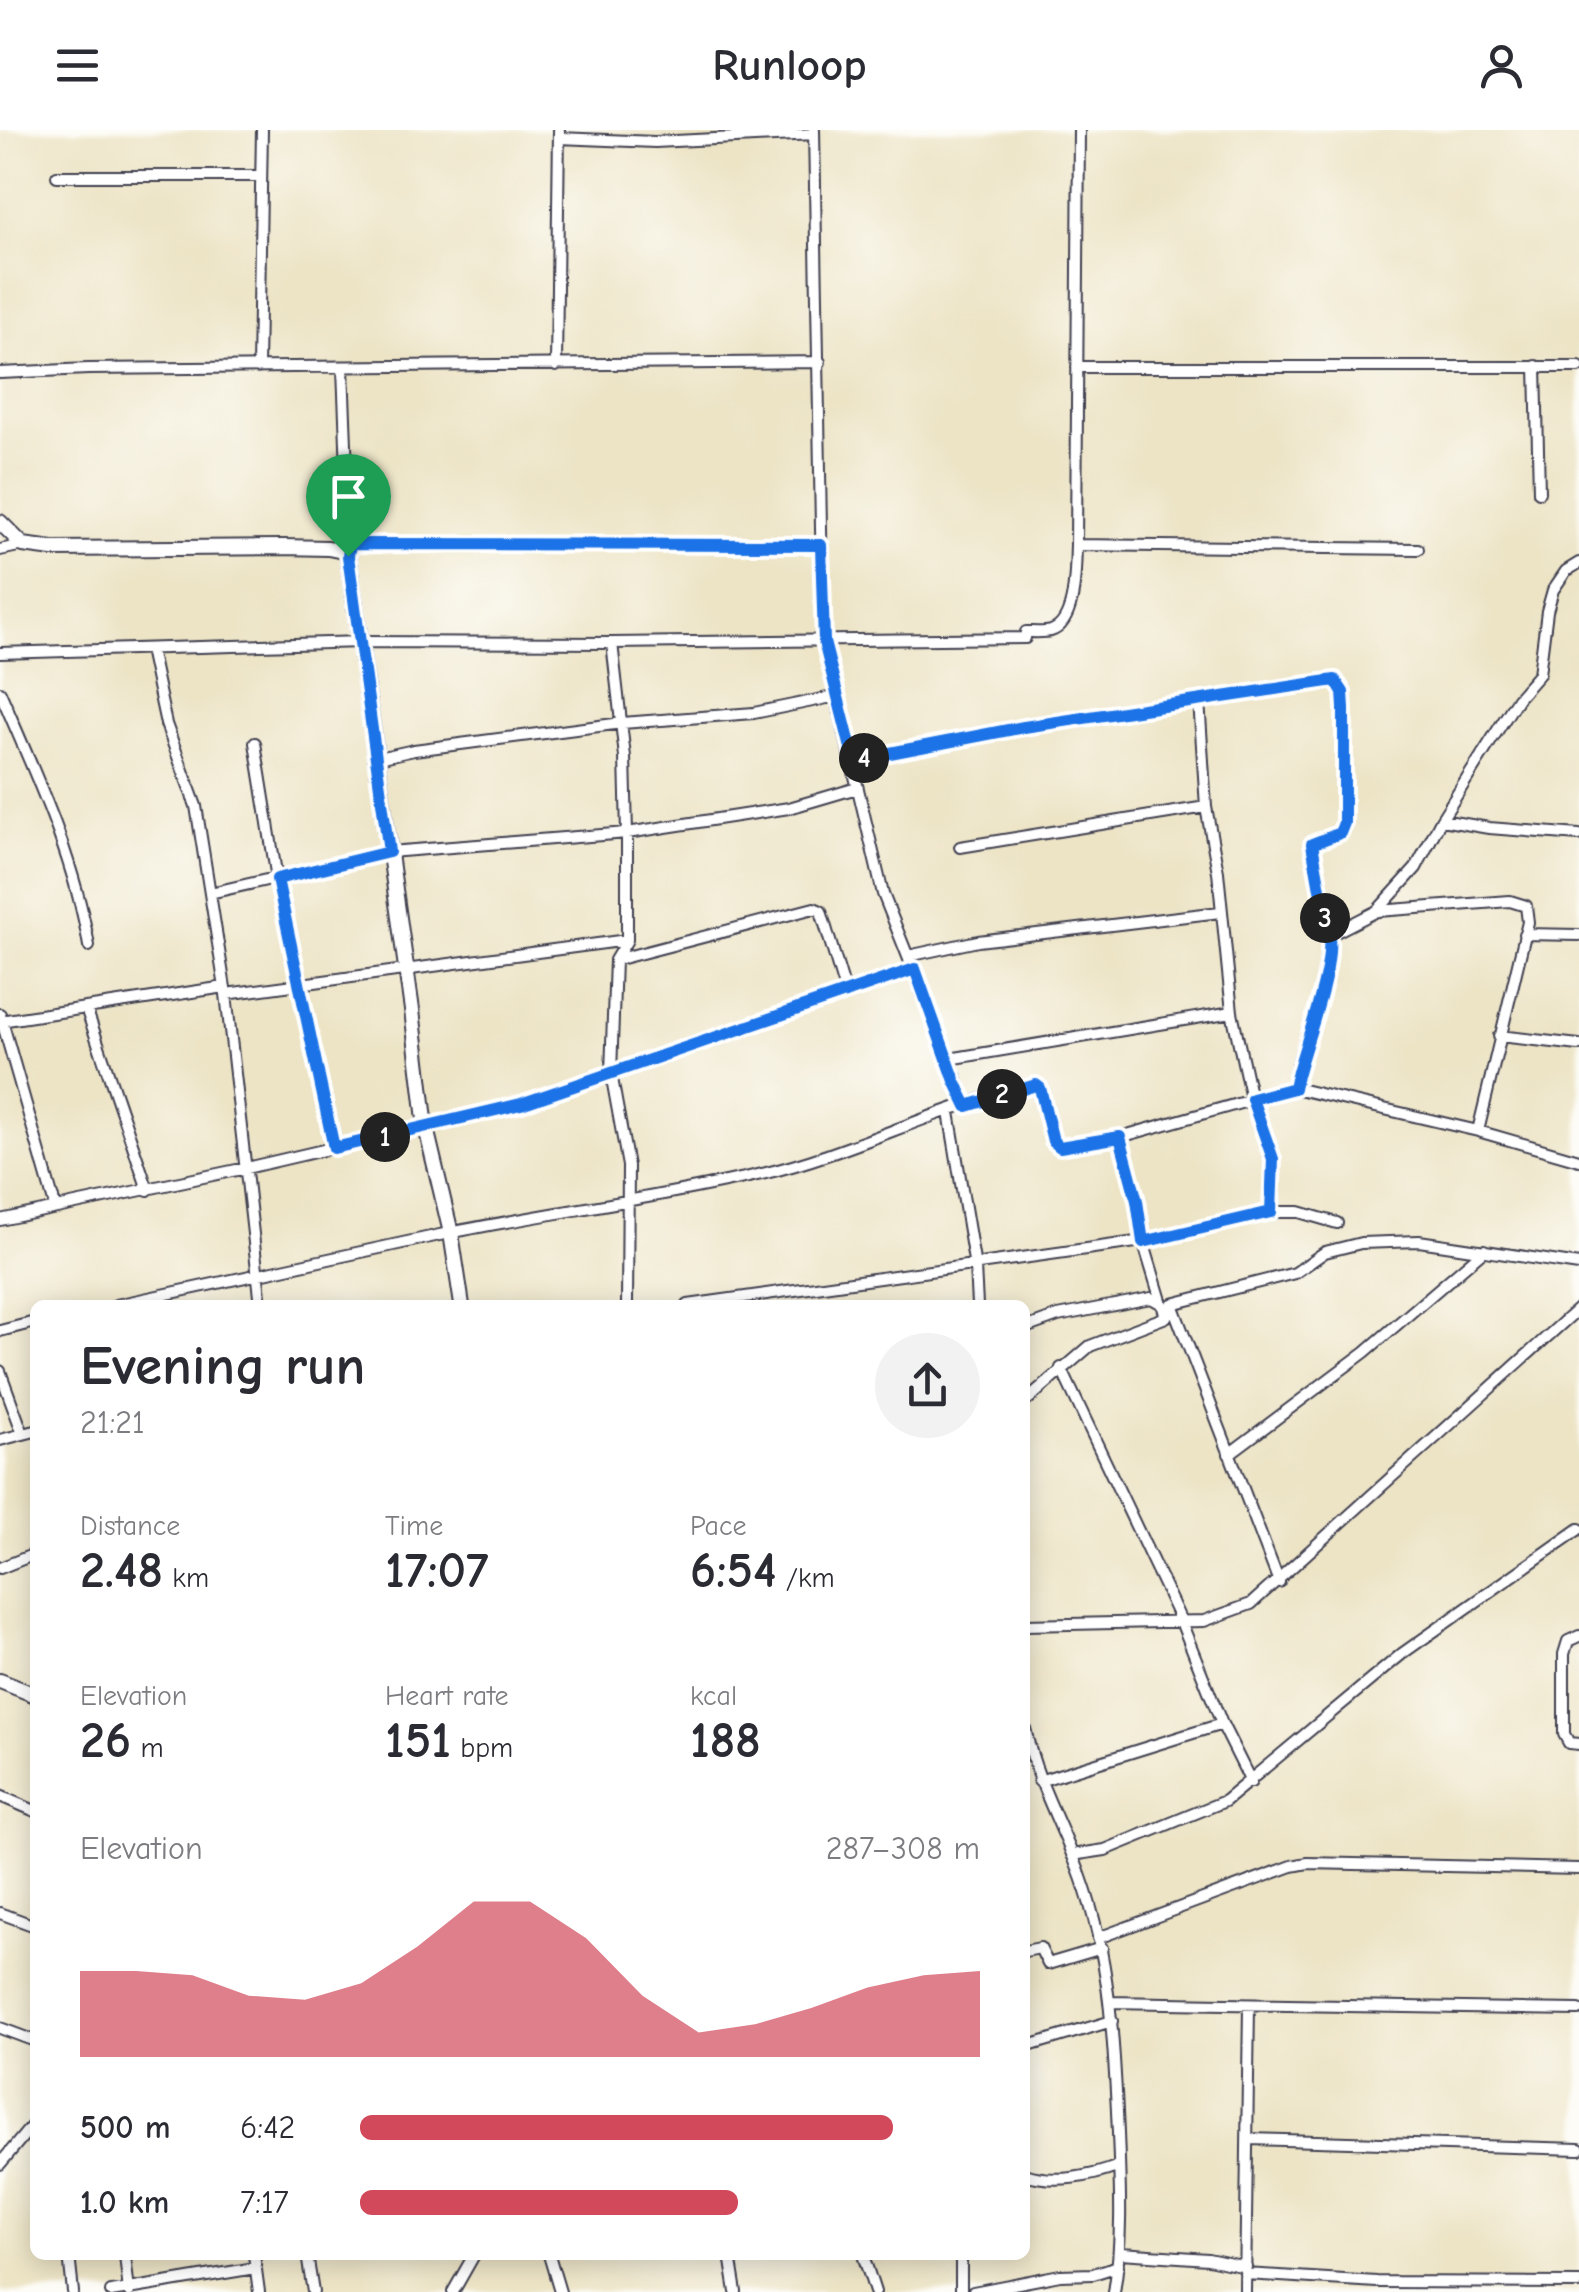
<!DOCTYPE html>
<html lang="en">
<head>
<meta charset="utf-8">
<style>
  :root { --surface:#fff; --page:#f2f2f3; --text:#2b2b33; --muted:#7c7c81; --accent:#d1495b }
  body { margin:0; font-family:"Comic Neue",sans-serif; background:var(--page); color:var(--text); height:100vh; display:flex; flex-direction:column; font-size:38px; white-space:nowrap }
  * { box-sizing:border-box; margin:0 }
  p { font-size:32px; color:var(--muted) }
  .icon { flex:none; width:55px; height:55px; fill:none; stroke:currentColor; stroke-width:2; stroke-linecap:round; stroke-linejoin:round }
  .map { position:relative; flex:1; overflow:hidden }
  .details { position:absolute; left:30px; top:1170px; width:1000px; height:960px; display:flex; flex-direction:column; background:var(--surface); border-radius:15px; box-shadow:0 5px 25px #0003 }
  .details>* { flex:none }
  .pin { position:absolute; display:grid; place-items:center; width:85px; height:85px; color:#fff; margin:-102px -42px; border-radius:50% 50% 50% 0; rotate:-45deg; box-shadow:0 0 10px #0007 }
  .pin .icon { rotate:45deg }
  .km { position:absolute; width:50px; height:50px; margin:-25px; border-radius:50%; background:#222; color:#fff; font-size:28px; line-height:50px; text-align:center }
  .round { display:grid; place-items:center; flex:none; width:105px; height:105px; border-radius:52px; background:var(--page) }
  .overview { display:flex; align-items:center; justify-content:space-between; height:170px; padding:0 50px }
  h1 { font-size:55px; font-weight:800; line-height:75px }
  .metrics { display:grid; grid-template-columns:repeat(3,1fr); gap:15px; height:170px; padding:10px 50px }
  .metrics div { display:grid; align-content:center }
  .metrics b { font-size:50px; font-weight:800 }
  .metrics small { font-size:28px; font-weight:400 }
  .metrics p { font-size:28px }
  .chart { height:280px; padding:20px 50px }
  .chart p { display:flex; justify-content:space-between }
  .chart svg { width:100%; height:180px; margin-top:10px; fill:var(--accent); opacity:.7 }
  ul { padding:0 50px; list-style:none; font-size:32px }
  li { display:grid; grid-template-columns:160px 120px 1fr; align-items:center; height:75px }
  li i { height:25px; border-radius:12px; background:var(--accent) }
  header { display:flex; justify-content:space-between; align-items:center; height:130px; padding:0 50px; background:var(--surface); font-size:45px; font-weight:800 }
  .map>svg:first-child { display:block }
  .lines { fill:none; stroke-linecap:round; stroke-linejoin:round }
  .street-casing { stroke:#403f50; stroke-width:14 }
  .secondary-casing { stroke:#403f50; stroke-width:18 }
  .street { stroke:#fff; stroke-width:10 }
  .secondary { stroke:#fff; stroke-width:14 }
  .route-casing { stroke:#fff; stroke-width:20 }
  .route { stroke:#1a73e8; stroke-width:12 }
</style>
</head>
<body>
<header><svg class="icon" aria-label="menu" viewBox="0 0 24 24"><path d="M4 6h16M4 12h16M4 18h16"/></svg>Runloop<svg class="icon" aria-label="person" viewBox="0 0 24 24"><circle cx="12" cy="8" r="4"/><path d="M4 21q1-7 8-7t8 7"/></svg></header>
<div class="map">
<svg width="1579" height="2162" viewBox="0 0 1579 2162">
  <rect width="100%" height="100%" fill="#fdfcf7"/>
  <filter id="ink" filterUnits="userSpaceOnUse"><feTurbulence type="fractalNoise" baseFrequency=".01" numOctaves="2"/><feDisplacementMap in="SourceGraphic" scale="20" xChannelSelector="R" yChannelSelector="G"/><feConvolveMatrix kernelMatrix="1 2 1 2 8 2 1 2 1" color-interpolation-filters="sRGB"/></filter>
  <filter id="wash" filterUnits="userSpaceOnUse"><feTurbulence type="fractalNoise" baseFrequency=".0048" numOctaves="4" result="noise"/><feDisplacementMap in="SourceGraphic" scale="40" xChannelSelector="R" yChannelSelector="G"/><feGaussianBlur stdDeviation="2.25" result="paint"/><feColorMatrix in="noise" values="0 0 0 0 0 0 0 0 0 0 0 0 0 0 0 0 0 1.4 0 .05"/><feComposite in="paint" operator="in"/></filter>
  <g filter="url(#wash)">
    <rect width="100%" height="100%" fill="#ede4c6"/>
  </g>
  <g filter="url(#ink)">
    <g class="lines">
      <g class="street-casing">
        <path id="street" d="M814,0L823,512L883,764L967,975
          M559,8L655,12L814,4
          M57,46H261
          M556,236L559,0
          M1536,236L1539,362
          M1077,237H1579
          M258,238L262,0
          M343,238L350,417
          M0,243L88,239L820,232
          M350,414L821,415
          M1076,415L1418,419
          M0,420L23,415
          M612,513L625,627L627,703V810L615,830L611,943L628,1036L627,1175
          M150,519L166,594L196,676L226,864L261,1175
          M0,523L362,512L612,513L1025,508L1026,502C1033,502 1044,503 1051,501C1077,493 1075,437 1076,415L1079,0
          M0,562C36,646 74,726 89,816
          M1199,570L1206,677L1218,742L1232,882L1251,969L1273,1029L1271,1082H1299L1337,1093
          M255,613L277,749L334,1017
          M374,629L414,620L622,593L754,583L837,566
          M854,631L1024,597L1335,550L1343,561L1344,578V693L1340,703L1312,713L1330,805
          M1441,690L1489,698L1579,705
          M960,717L1206,677
          M210,763L389,722L627,703L789,678L857,658
          M1378,781L1510,771L1526,776L1528,792L1478,1001
          M1524,804L1579,805
          M908,826L978,811L1220,782
          M615,830L814,778L821,781L846,864
          M226,864L627,810
          M86,878L148,1060
          M0,884L55,1076
          M0,891L225,857
          M1499,906L1579,915
          M949,929L1232,882
          M1294,958L1299,931L1321,865L1330,805L1377,781L1416,738L1441,690L1518,568L1539,544L1547,481L1553,460L1566,441L1579,433
          M949,982L975,1137L977,1175
          M1120,1007L1137,1071L1143,1111L1166,1187
          M0,1090L246,1038L521,974L915,839
          M1172,1174L1279,1452
          M116,1175C227,1152 338,1126 449,1103C553,1082 659,1068 762,1044C856,1022 942,974 1036,955L1041,958L1053,1011L1060,1017L1120,1007L1294,958L1478,1001L1579,1030
          M688,1175L1143,1111L1271,1082
          M1025,1198L1058,1186L1151,1168L1160,1173
          M0,1201L35,1192
          M1061,1238L1180,1489L1222,1594L1251,1652
          M0,1241L23,1304
          M1025,1272L1090,1216L1166,1187L1172,1174L1295,1143L1325,1122L1361,1113L1419,1111L1579,1135
          M0,1310L35,1301
          M1229,1324L1365,1222L1484,1120
          M0,1438L35,1424
          M1025,1495L1204,1491L1251,1474L1579,1178
          M1579,1506L1568,1511L1564,1524V1604L1569,1613L1579,1614
          M1025,1598C1036,1652 1063,1697 1081,1747C1111,1830 1114,1916 1118,2003C1120,2056 1123,2109 1114,2162
          M1039,1651L1222,1594
          M0,1666L35,1681
          M1072,1725L1105,1720L1225,1671L1403,1523L1579,1399
          M0,1783L35,1796
          M1098,1808L1292,1736L1308,1733L1579,1739
          M1025,1821L1040,1818L1048,1834L1102,1818
          M1109,1872L1579,1880
          M0,1898L35,1911
          M1025,1917L1112,1891
          M1249,2009L1579,2019
          M0,2034L35,1992
          M1025,2044C1054,2054 1091,2047 1119,2036
          M1121,2123L1208,2129L1246,2137
          M69,2125L73,2162
          M125,2125L129,2162
          M254,2125L259,2162
          M307,2125L313,2162
          M549,2125L560,2162
          M730,2125L736,2162
          M863,2125L875,2162
          M961,2125V2162
          M1245,2144L1377,2152L1579,2153
          M111,2162L255,2138
          M453,2162L474,2125
          M973,2162L1060,2145L1093,2144L1118,2136
          M1245,2162L1249,1876"/>
      </g>
      <g class="secondary-casing">
        <path id="secondary" d="M0,392L23,415L53,419L283,417L328,418L343,421L348,426L412,880L426,998L451,1103L462,1175
          M0,1551L35,1565"/>
      </g>
      <use href="#street" class="street"/>
      <use href="#secondary" class="secondary"/>
    </g>
  </g>
  <g class="lines" filter="url(#ink)">
    <g class="route-casing">
      <path id="route" d="M350,414L821,415L824,512L854,630L1024,597L1335,550L1343,562L1344,578V693L1340,703L1312,714L1326,793C1341,829 1302,917 1294,958L1252,969L1273,1029L1271,1082L1143,1112L1137,1071L1120,1007L1060,1017L1053,1011L1040,958L1036,955L967,976L955,951L915,839L521,974L334,1018L277,749L389,722L348,426Z"/>
    </g>
    <use href="#route" class="route"/>
  </g>
</svg>
<div class="pin" style="left:348px;top:426px;background:#1e9e55"><svg class="icon" aria-label="arrive" viewBox="0 0 24 24"><path d="M6 21V4h12l-3 4 3 4H6"/></svg></div>
<b class="km" style="left:385px;top:1007px">1</b>
<b class="km" style="left:1002px;top:964px">2</b>
<b class="km" style="left:1325px;top:788px">3</b>
<b class="km" style="left:864px;top:628px">4</b>
<section class="details">
<div class="overview"><div><h1>Evening run</h1><p>21:21</p></div><a class="round"><svg class="icon" aria-label="share" viewBox="0 0 24 24"><path d="M12 15V3M7 8l5-5 5 5M5 13v7h14v-7"/></svg></a></div>
<div class="metrics">
<div><p>Distance</p><b>2.48<small> km</small></b></div>
<div><p>Time</p><b>17:07</b></div>
<div><p>Pace</p><b>6:54<small> /km</small></b></div>
</div>
<div class="metrics">
<div><p>Elevation</p><b>26<small> m</small></b></div>
<div><p>Heart rate</p><b>151<small> bpm</small></b></div>
<div><p>kcal</p><b>188</b></div>
</div>
<div class="chart"><p><span>Elevation</span>287–308 m</p>
<svg viewBox="0 0 160 44" preserveAspectRatio="none"><path d="M0 44V23L10 23L20 24L30 29L40 30L50 26L60 17L70 6L80 6L90 15L100 29L110 38L120 36L130 32L140 27L150 24L160 23V44z"/></svg>
</div>
<ul>
<li><b>500 m</b>6:42<i style="width:86%"></i></li>
<li><b>1.0 km</b>7:17<i style="width:61%"></i></li>
</ul>
</section>
</div>
</body>
</html>
